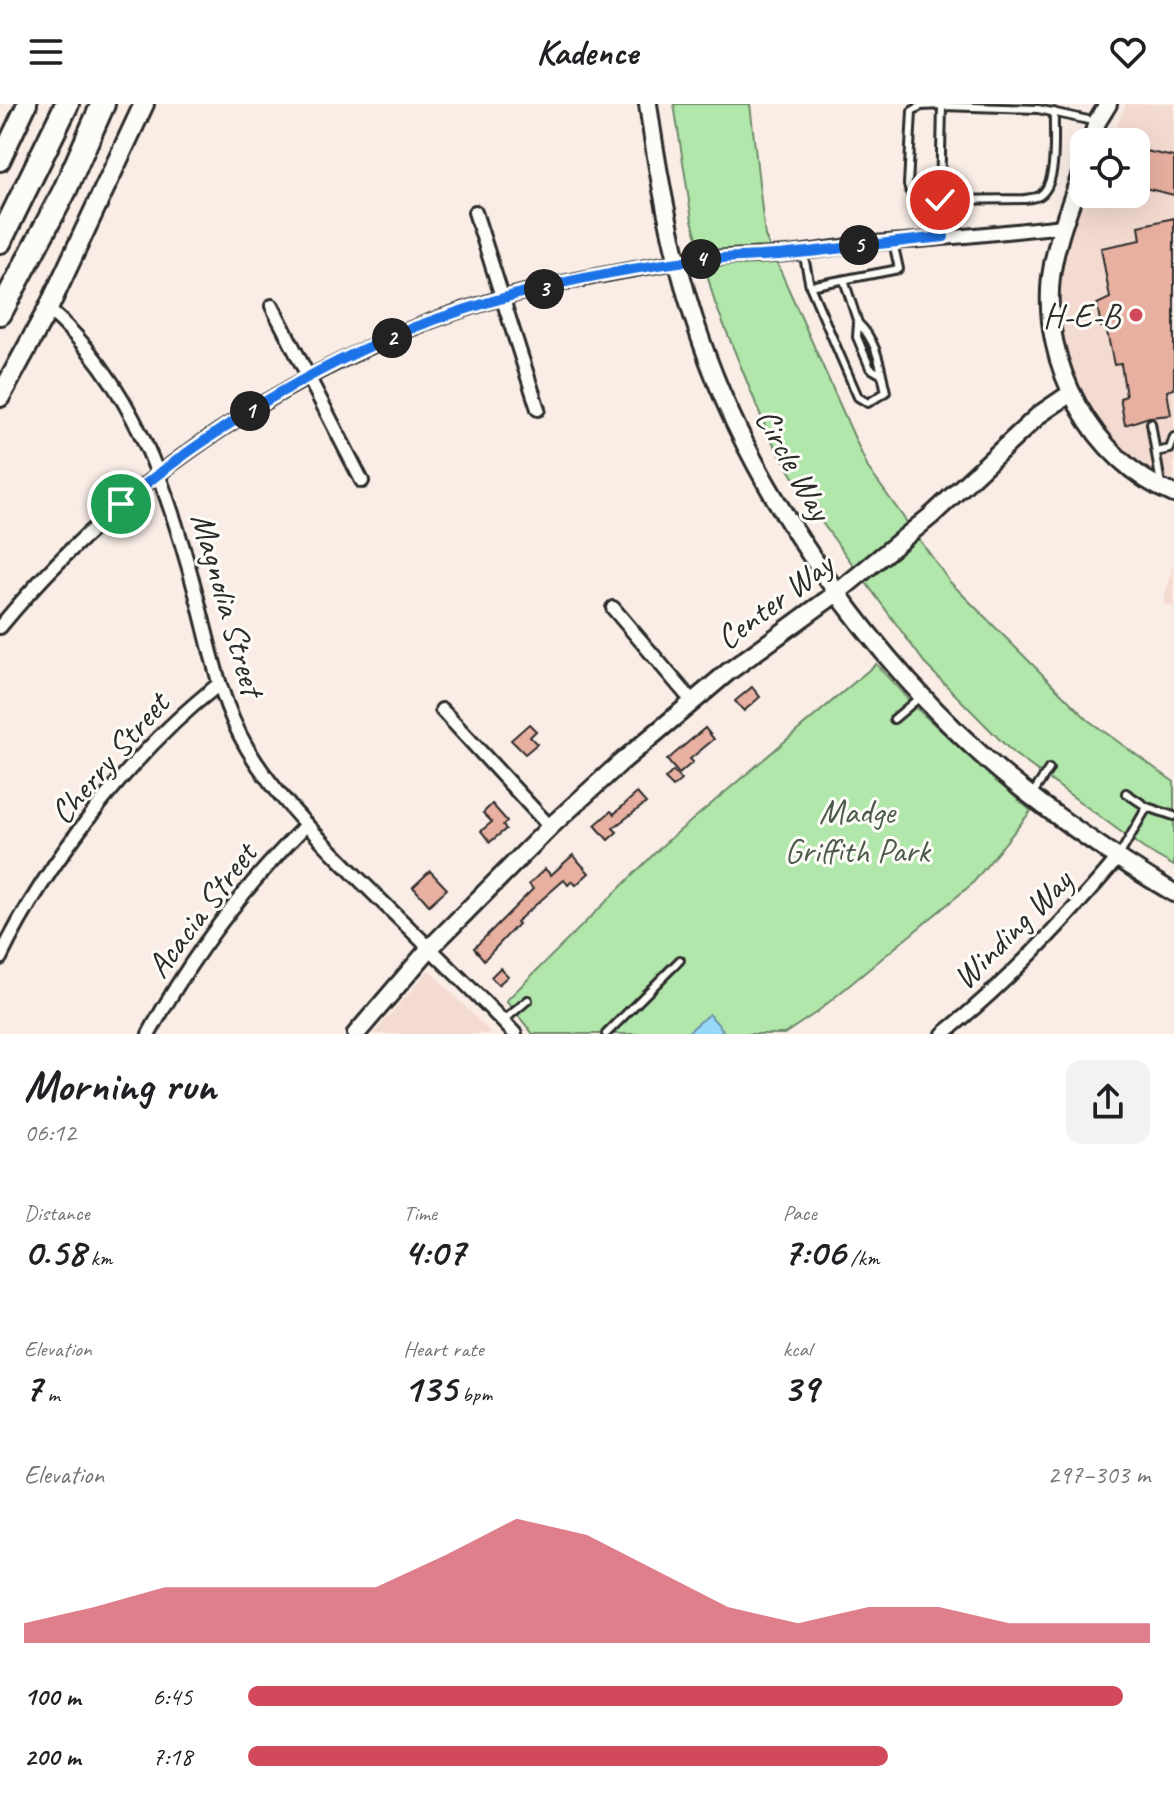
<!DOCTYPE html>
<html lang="en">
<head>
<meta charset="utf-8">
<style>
  :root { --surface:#fff; --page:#f2f2f2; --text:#202124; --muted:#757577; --accent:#d1495b }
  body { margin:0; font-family:Caveat,sans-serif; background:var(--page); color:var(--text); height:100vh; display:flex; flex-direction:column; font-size:30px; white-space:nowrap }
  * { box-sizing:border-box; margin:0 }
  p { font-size:26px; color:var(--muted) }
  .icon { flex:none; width:44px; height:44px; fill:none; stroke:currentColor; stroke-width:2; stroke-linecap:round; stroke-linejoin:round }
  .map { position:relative; height:930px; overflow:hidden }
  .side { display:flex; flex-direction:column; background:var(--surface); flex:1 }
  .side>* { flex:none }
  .buttons { position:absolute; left:1070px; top:24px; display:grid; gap:16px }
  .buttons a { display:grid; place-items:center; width:80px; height:80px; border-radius:16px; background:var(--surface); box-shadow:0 8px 32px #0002; font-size:40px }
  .pin { position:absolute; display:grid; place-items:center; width:68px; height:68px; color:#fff; margin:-34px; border:4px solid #fff; border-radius:50%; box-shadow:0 2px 8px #0007 }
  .km { position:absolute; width:40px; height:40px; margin:-20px; border-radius:50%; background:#222; color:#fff; font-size:22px; line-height:40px; text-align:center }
  .round { display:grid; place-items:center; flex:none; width:84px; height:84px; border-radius:16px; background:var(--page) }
  .summary { display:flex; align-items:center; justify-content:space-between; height:136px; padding:0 24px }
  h1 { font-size:44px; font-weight:700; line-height:60px }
  .figures { display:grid; grid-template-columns:repeat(3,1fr); gap:12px; height:136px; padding:8px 24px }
  .figures div { display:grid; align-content:center }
  .figures b { font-size:40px; font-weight:700 }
  .figures small { font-size:22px; font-weight:400 }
  .figures p { font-size:22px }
  .chart { height:224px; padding:16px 24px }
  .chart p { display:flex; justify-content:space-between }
  .chart svg { width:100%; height:144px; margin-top:8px; fill:var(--accent); opacity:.7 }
  ul { padding:0 24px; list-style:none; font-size:26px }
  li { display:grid; grid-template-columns:128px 96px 1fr; align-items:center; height:60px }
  li i { height:20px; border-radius:10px; background:var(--accent) }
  header { display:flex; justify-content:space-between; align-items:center; height:104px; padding:0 24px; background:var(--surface); font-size:36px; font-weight:700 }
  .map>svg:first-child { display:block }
  .built { fill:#f4dbd1 }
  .green { fill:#b1e7aa; stroke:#6e896a; stroke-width:2 }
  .water { fill:#98d8fa; stroke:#6c93a7; stroke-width:2 }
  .building { fill:#e8b0a1; stroke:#2b2b2b; stroke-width:2 }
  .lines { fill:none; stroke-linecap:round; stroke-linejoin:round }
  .service-casing { stroke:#2b2b2b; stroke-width:12 }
  .minor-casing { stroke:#2b2b2b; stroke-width:18 }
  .tertiary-casing { stroke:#2b2b2b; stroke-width:22 }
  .secondary-casing { stroke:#2b2b2b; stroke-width:24 }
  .motorway-casing { stroke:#2b2b2b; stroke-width:28 }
  .service { stroke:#fdfcf7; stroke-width:6 }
  .minor { stroke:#fdfcf7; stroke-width:12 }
  .tertiary { stroke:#fdfcf7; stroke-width:16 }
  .secondary { stroke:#fdfcf7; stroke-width:18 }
  .motorway { stroke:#fdfcf7; stroke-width:22 }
  .route-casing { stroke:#fff; stroke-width:16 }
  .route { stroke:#1a73e8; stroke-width:10 }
  .poi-dot { fill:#d1495b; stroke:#fdfcf7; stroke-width:3 }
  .labels { text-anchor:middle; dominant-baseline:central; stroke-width:6; stroke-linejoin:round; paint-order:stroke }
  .poi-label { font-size:34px; fill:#2b2b2b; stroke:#fdfcf7; text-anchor:end }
  .street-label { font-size:34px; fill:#2b2b2b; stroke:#fdfcf7 }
  .park-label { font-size:34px; fill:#4c5a4b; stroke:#fdfcf7 }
</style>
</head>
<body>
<header><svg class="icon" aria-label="menu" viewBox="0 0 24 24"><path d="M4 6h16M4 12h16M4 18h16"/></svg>Kadence<svg class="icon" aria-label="heart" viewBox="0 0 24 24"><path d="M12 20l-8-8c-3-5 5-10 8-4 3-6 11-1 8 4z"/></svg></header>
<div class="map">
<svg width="1174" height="930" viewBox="0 0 1174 930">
  <rect width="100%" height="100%" fill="#f9ede6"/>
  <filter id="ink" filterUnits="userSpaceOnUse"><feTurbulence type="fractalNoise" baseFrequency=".0125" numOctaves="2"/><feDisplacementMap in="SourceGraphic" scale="16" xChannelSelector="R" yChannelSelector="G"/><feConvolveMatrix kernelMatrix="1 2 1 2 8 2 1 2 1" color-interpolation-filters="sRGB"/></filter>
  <g filter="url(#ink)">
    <path class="built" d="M1126,0H1174V377L1149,364L1112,337L1084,297L1060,231V159L1086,90H1136V38H1110Z
      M1174,459V503L1163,500Z
      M429,866L492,930H373Z"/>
    <path class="green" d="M674,0H750L765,132L868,364L950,478L1088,616L1174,678V762L1143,744L1013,649L927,562L818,413L769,332L715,199L692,116Z
      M876,560L915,603L1031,707L972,780L817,908L784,930H533L506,897L664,740Z"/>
    <path class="water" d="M709,910L723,926L719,930H686Z"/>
    <path class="building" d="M1136,45L1174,53V91L1136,82Z
      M1174,114V285L1167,287L1171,311L1149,313L1125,321L1120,294L1126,292L1121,260L1114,261L1106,223H1101L1097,200L1110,194L1101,144L1141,136L1139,122Z
      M752,583L760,593L744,607L735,597Z
      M529,620L536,627L530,633L537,640L525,650L511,636Z
      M705,624L714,635L690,655L693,658L679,670L667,656Z
      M673,667L681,676L673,683L665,675Z
      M637,689L646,699L613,724L617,728L608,736L595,721L611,707L614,710Z
      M492,700L507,717L503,721L506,725L490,738L481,727L492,718L483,709Z
      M573,751L589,769L576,781L572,777L568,781L564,776L516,818L518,820L484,856L474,844L533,785L529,780L545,765L551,771Z
      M430,767L447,785L429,801L413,783Z
      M500,864L508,872L498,881L491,873Z"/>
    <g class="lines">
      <g class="service-casing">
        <path id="service" d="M942,1L921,2L912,7L908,81L911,90L922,96H940L944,133
          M1054,8C1053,29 1059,81 1039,92C1035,94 1030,94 1025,95L940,96L942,2L1038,5L1097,18
          M803,148L810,182
          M844,176L858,219L857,233L870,264L882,271
          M858,219C878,238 880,263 886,288L868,299L858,293L810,182L899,165L893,138
          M1151,319L1161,381
          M1156,348L1170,345L1174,333
          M894,615L920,593
          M1031,692L1049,665
          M1147,703L1174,712
          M1119,752L1147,703L1126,689
          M503,917L528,896
          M606,930L680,856"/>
      </g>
      <g class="minor-casing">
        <path id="minor" d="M475,108L538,305
          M272,202L362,377
          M48,205C133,278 168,385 196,490C210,542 219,596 247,644C275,691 314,729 352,768C406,822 463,875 515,930
          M613,504L692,597
          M0,523C109,390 254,290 413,224C496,190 589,172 677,158C713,152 749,153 786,150C820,147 854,140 888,138C946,135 1004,128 1063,122
          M442,606L550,723
          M0,854C47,758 134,646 218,581
          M149,930C191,852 243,784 306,721
          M943,930C1008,878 1064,818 1117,755"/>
      </g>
      <g class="tertiary-casing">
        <path id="tertiary" d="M648,0C659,79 674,160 701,236C754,392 876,561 1001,668C1055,713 1114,753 1174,789
          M1091,38L1097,18L1108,0
          M1084,61C1072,98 1056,134 1051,173C1041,259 1092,357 1174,390
          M356,930L429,845L550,723L619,660L728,568L838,488L932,411L1040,310L1071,289"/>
      </g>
      <g class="secondary-casing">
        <path id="secondary" d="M0,57L27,0
          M0,293L48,205L144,0"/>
      </g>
      <g class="motorway-casing">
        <path id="motorway" d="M0,137L67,0
          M0,209L64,88L103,0"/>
      </g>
      <use href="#service" class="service"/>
      <use href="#minor" class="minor"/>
      <use href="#tertiary" class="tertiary"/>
      <use href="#secondary" class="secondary"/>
      <use href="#motorway" class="motorway"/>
    </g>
  </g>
  <g class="lines" filter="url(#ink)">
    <g class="route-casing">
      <path id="route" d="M121,400C207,328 311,264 415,223C499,191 590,170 679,158C715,152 751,154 788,150C840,145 892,138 944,133L940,96"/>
    </g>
    <use href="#route" class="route"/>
  </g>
  <circle class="poi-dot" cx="1136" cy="211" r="8"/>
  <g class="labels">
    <g class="poi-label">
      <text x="1120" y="211">H-E-B</text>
    </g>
    <g class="street-label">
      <text transform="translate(794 360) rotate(61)">Circle Way</text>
      <text transform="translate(774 497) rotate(-37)">Center Way</text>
      <text transform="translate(228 500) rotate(74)">Magnolia Street</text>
      <text transform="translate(109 654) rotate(-49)">Cherry Street</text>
      <text transform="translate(201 806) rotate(-53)">Acacia Street</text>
      <text transform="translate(1012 825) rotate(-45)">Winding Way</text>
    </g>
    <g class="park-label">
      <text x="857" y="707">Madge<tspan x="857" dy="39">Griffith Park</tspan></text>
    </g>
  </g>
</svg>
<div class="buttons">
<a><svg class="icon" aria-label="locate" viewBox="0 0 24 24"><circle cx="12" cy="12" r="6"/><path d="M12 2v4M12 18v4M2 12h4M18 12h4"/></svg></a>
</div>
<div class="pin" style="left:121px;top:400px;background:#1e9e55"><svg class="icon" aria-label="arrive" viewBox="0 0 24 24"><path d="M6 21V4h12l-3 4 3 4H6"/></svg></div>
<div class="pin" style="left:940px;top:96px;background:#d93025"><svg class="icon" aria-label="check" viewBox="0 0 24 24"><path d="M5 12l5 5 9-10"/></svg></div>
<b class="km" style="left:250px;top:307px">1</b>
<b class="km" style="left:392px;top:234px">2</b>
<b class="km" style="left:544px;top:185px">3</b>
<b class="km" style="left:701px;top:155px">4</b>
<b class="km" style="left:859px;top:141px">5</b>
</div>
<section class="side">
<div class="summary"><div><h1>Morning run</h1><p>06:12</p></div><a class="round"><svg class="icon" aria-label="share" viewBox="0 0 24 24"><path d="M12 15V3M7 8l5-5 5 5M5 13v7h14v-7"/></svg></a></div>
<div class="figures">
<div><p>Distance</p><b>0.58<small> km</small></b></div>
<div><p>Time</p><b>4:07</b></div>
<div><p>Pace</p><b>7:06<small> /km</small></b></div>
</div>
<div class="figures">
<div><p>Elevation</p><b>7<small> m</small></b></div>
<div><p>Heart rate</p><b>135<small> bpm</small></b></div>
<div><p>kcal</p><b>39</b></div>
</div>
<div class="chart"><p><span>Elevation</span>297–303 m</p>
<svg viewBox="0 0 160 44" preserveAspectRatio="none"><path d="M0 44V38L10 33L20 27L30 27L40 27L50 27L60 17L70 6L80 11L90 22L100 33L110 38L120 33L130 33L140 38L150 38L160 38V44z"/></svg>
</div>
<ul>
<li><b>100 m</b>6:45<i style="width:97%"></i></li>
<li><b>200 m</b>7:18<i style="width:71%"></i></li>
</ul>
</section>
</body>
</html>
